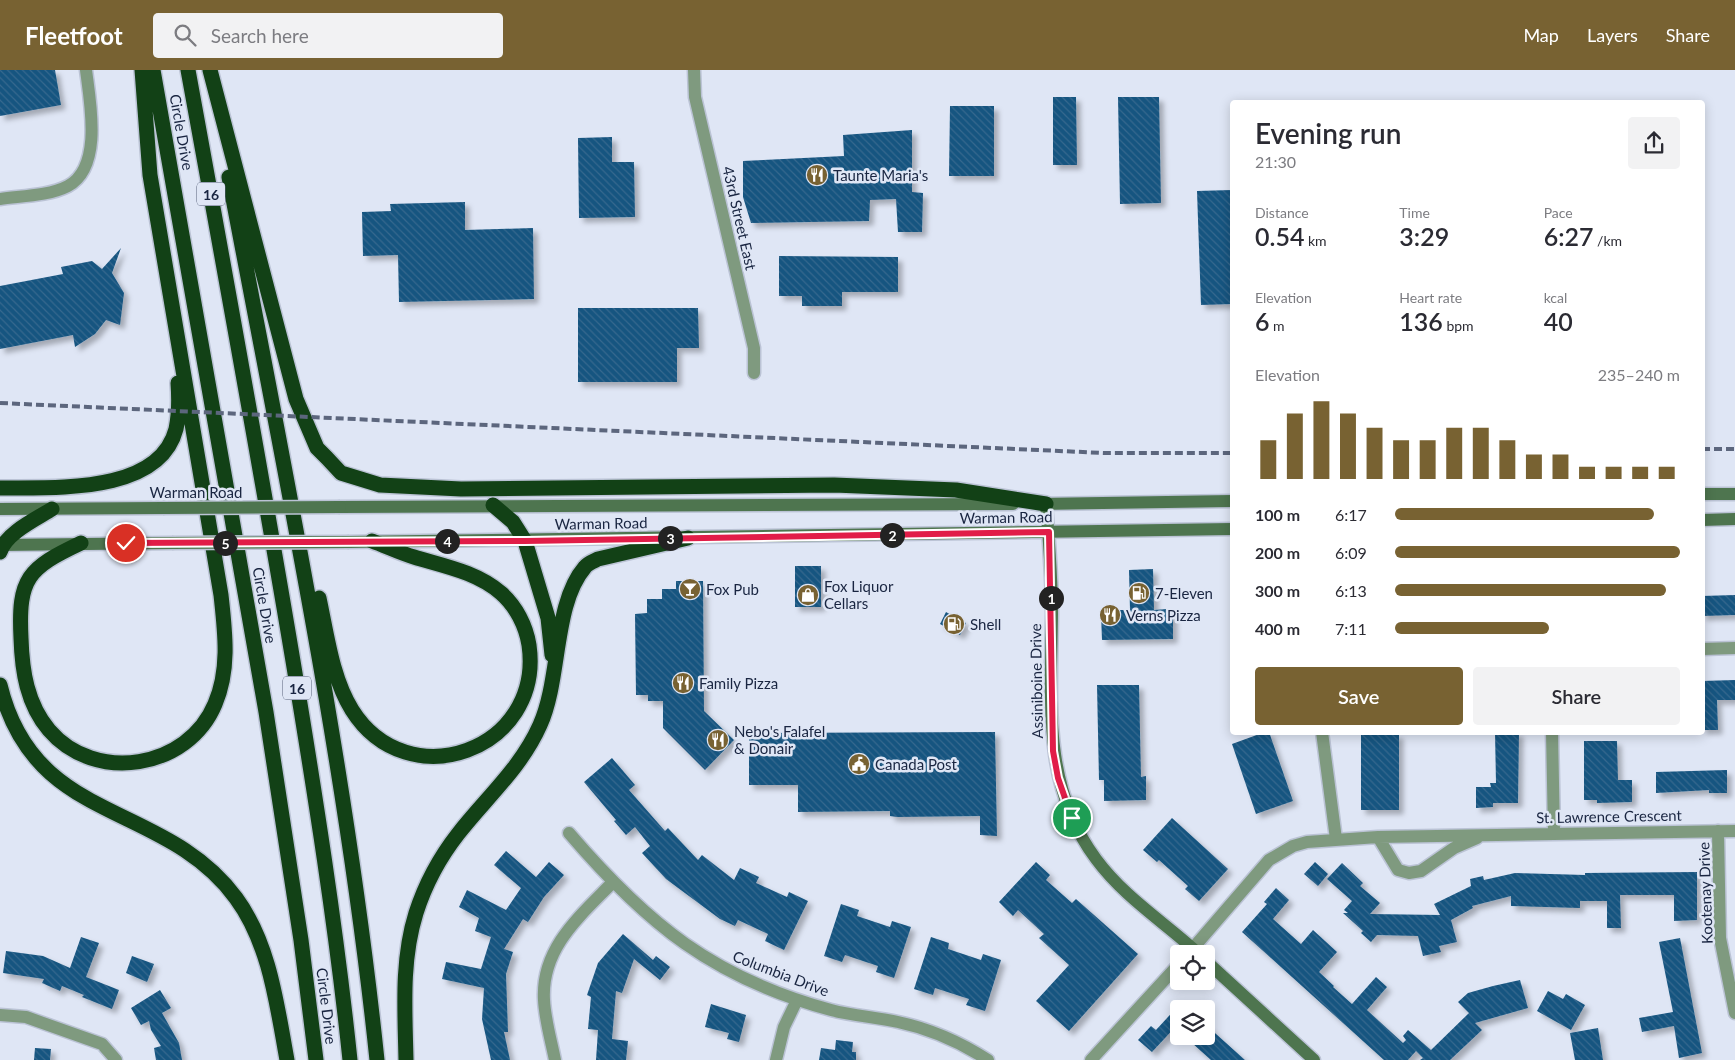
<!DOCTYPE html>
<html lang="en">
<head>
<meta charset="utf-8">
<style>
  :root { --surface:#fff; --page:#f2f2f3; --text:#2b2b33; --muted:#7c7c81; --accent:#786232 }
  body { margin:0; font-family:Lato,sans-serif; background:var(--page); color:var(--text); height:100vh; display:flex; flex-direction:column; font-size:19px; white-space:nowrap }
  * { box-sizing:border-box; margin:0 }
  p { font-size:16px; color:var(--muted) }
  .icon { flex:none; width:28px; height:28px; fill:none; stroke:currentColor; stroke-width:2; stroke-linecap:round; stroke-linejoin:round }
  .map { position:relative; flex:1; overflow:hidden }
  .panel { position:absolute; left:1230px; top:30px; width:475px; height:635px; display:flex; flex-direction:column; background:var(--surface); border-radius:5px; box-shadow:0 2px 12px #0003 }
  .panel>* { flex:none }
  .buttons { position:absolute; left:1170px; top:875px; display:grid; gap:10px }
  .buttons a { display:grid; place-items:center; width:45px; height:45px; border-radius:5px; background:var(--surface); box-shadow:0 2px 12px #0003; font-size:25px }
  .pin { position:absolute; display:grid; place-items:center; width:42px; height:42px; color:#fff; margin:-21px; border:2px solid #fff; border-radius:50%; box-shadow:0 1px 5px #0007 }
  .km { position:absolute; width:25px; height:25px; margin:-12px; border-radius:50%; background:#222; color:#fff; font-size:14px; line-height:25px; text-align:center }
  .round { display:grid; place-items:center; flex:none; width:52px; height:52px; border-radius:5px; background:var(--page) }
  .summary { display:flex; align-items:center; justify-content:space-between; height:85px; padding:0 25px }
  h1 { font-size:28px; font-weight:600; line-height:38px }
  .figures { display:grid; grid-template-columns:repeat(3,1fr); gap:8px; height:85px; padding:5px 25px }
  .figures div { display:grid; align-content:center }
  .figures b { font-size:25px; font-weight:600 }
  .figures small { font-size:14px; font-weight:400 }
  .figures p { font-size:14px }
  .chart { height:140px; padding:10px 25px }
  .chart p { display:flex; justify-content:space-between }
  .chart svg { width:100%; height:90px; margin-top:5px; stroke:var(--accent); stroke-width:6 }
  .action { display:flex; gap:10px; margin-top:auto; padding:10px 25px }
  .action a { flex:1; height:58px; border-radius:5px; background:var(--accent); color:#fff; font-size:20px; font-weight:600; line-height:58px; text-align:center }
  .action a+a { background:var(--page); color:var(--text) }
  ul { padding:0 25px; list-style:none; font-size:16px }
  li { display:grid; grid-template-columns:80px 60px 1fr; align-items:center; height:38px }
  li i { height:12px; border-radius:6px; background:var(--accent) }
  header { display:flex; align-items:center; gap:30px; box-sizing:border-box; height:70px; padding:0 25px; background:var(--accent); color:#fff }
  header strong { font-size:24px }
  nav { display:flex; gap:28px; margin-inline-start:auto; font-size:18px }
  .search { width:350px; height:45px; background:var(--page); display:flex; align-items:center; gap:12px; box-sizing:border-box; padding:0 18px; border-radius:5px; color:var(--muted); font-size:19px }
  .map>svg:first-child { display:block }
  .building { fill:url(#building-back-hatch); filter:url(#shadow) }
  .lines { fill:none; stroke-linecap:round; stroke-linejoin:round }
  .street-casing { stroke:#bbc3d5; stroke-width:15 }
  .secondary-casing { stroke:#bbc3d5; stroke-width:15 }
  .highway-casing { stroke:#bbc3d5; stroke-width:18 }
  .street { stroke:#7f9a7f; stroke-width:12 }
  .secondary { stroke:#4e754f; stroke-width:12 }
  .highway { stroke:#124116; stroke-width:15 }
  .rail { stroke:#5c667d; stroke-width:4; stroke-dasharray:8 4; stroke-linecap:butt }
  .secondary-bridge-casing { stroke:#bbc3d5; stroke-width:15; stroke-linecap:butt }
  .secondary-bridge { stroke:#4e754f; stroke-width:12 }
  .route-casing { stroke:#fff; stroke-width:10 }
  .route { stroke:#e11d48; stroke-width:6 }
  .labels { text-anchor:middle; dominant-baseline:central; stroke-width:5; stroke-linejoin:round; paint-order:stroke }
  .shield { fill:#dfe6f5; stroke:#545f77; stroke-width:1 }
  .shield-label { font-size:14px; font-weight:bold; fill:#192541 }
  .street-label { font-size:15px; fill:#192541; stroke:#dfe6f5 }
  .poi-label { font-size:15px; fill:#192541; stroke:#dfe6f5; text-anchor:start }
</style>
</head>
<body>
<header>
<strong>Fleetfoot</strong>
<div class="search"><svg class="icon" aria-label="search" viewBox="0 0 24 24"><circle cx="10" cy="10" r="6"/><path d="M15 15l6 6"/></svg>Search here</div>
<nav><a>Map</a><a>Layers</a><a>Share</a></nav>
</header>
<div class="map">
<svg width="1735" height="990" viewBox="0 0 1735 990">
  <defs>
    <pattern id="building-back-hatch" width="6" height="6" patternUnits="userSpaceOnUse" patternTransform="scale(1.25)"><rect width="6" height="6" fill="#165480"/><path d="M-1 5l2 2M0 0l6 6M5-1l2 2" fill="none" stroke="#37698e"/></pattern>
    <filter id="shadow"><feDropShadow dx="4.5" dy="4.5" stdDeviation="2.5" flood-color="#0004"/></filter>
  </defs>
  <rect width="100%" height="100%" fill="#dfe6f5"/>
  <path class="building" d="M0,0H55L61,35L0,46Z
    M1053,27H1076L1077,95H1053Z
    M1118,27H1159L1161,133L1120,134Z
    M950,36H994V106H949Z
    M912,60V122L923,123L922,162H898L896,129L870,130L869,151L751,153L743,127V91L844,86L843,65Z
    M612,67V92H634L635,147L579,148L578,68Z
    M1232,120V234L1201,235L1197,121Z
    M465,132V160L533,158L534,229L399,232L398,185L363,186L362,142L391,141L390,134Z
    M121,178L112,203L124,223L120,255L106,250L95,264L75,277L73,265L0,279V216L63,204L61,197L92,191L102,199Z
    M779,186L898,187V222H842V236H802V226H779Z
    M578,238H698L699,278H677V312H578Z
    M795,496H821V537H795Z
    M1153,499L1154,540L1167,539L1169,543H1173V569L1102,570L1101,544H1104L1105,540H1130L1129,500Z
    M676,511H703L704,641L734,670L705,700L663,658V631H648V625H636L635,544L647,543V529H662V519H676Z
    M1735,525V545L1702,546V526Z
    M946,542L966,553L960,565L940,554Z
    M1735,610V630H1717L1718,660H1702V611Z
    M1097,615H1139L1141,707L1146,706V730L1104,731V710H1099Z
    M995,662L997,766L980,765V746L897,747L890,746V741L798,742V715H749V663Z
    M1265,662H1269L1293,731L1256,744L1232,674Z
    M1495,662H1519L1518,733H1493V737L1476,738V717H1491L1490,713H1496Z
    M1361,664H1399V740H1361Z
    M1584,671H1617L1618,710H1632V732L1597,733V730H1584Z
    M612,688L635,715L629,720L665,761L668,758L698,790L702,785L734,810L740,798L759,807L756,813L787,827L789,822L808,831L784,880L765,871L768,864L738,850L735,856L720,849L666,809L642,783L650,776L635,757L626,765L614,751L616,750L584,712Z
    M1727,700V723H1709V720L1656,723V702Z
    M1172,748L1228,799L1199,831L1185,819L1188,816L1159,790L1157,792L1143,780Z
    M506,781L536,807L549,792L564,805L544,827L528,852L523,849L504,879L513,882L506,904L508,962H504L510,990H491L482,949L484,918L442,909L446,892L481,899L491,867L475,861L479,848L459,837L467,820L506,840L521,818L494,795Z
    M1036,792L1050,805L1046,810L1072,833L1076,829L1138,884L1069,961L1036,931L1069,895L1039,868L1044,864L1018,840L1013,846L999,832Z
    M1315,792L1328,804L1318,816L1304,804Z
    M1342,793L1363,813L1360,816L1380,833L1370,844L1440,845L1434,834L1471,816L1470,809L1483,806L1484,810L1515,803L1585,805V803L1697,802V850L1674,851V825H1620L1621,858H1607V831H1580V838L1511,836V826L1472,836L1473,838L1451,850L1457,872L1439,876L1441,882L1423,886L1418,866L1377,865L1371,872L1361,863L1363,861L1343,843H1348L1344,840L1352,831L1327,809Z
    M1276,818L1289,830L1273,849L1301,874L1313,860L1337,882L1319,902L1334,916L1333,917L1352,934L1376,907L1387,917L1367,940L1403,973L1406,970L1403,966L1408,960L1431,980L1469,943L1458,932L1468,923L1493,916L1520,910L1528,938L1475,953L1482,960L1450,990H1420L1423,988L1416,981L1408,990H1384L1242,862L1267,834L1264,832Z
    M841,834L859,840L857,846L890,857L892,851L911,857L894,908L876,902L878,896L845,885L842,892L824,886Z
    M623,864L653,890L656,886L670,897L660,910L634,889L622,923L616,921L612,969L628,971L626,990H596L598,960L588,959L591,927L587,925L598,893Z
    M81,867L99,873L86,907L119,920L112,939L82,927L84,925L62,916L60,921L42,913L44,909L3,903L6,881L43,886L70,898Z
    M931,867L949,873L948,879L981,890L983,884L1001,890L985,941L966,935L969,929L935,918L933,925L914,919Z
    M1680,868L1702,983L1679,988L1674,956L1642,962L1639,948L1673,942L1659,872Z
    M132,886L154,894L147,912L126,903Z
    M160,920L171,938L162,943L179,973L182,990H156L154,978L161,976L151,960L149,951L141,955L131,938Z
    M1548,921L1563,929L1566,924L1585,935L1571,960L1537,941Z
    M711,934L746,945L739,972L727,969L729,963L705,957Z
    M1179,935V953L1152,982L1138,970L1151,956L1156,960Z
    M1206,955L1245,990H1211L1192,973L1198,966H1206Z
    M1598,958L1603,990H1575L1570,963Z
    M836,970L853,972L852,982H856V990H819L821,978L835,980Z
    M35,978L51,979L50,990H34Z"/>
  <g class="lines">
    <g class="street-casing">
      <path id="street" d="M694,0L695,27L754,278V303
        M0,129C21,126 49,126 68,116C103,97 90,32 86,0
        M1702,579L1735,578
        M1322,662L1336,769
        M1552,662L1554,763
        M1718,761L1720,868L1735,943
        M569,763C647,854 713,908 831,940C853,946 876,947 898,952C931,959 960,972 988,990
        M1378,767L1398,800L1409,803L1421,801L1454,778L1477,768
        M1188,884L1269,790L1293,776L1307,772L1378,767L1735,761
        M0,945L26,947L102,974L116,990
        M555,990C551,970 545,950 544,930C541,878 580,846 613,812
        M776,990L784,957L797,930
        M1091,990L1179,894"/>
    </g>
    <g class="secondary-casing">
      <path id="secondary" d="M1702,424H1735
        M1038,434L1232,431
        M1046,434C1049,470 1052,507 1052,544C1051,628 1042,717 1096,789C1124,827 1164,852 1199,884
        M340,437L1013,434
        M0,439L163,438
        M1702,450L1735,449
        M349,472L1232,459
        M0,475L172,473
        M1206,891L1314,990"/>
    </g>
    <g class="highway-casing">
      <path id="highway" d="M153,0L266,642L301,870L316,990
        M188,0C224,197 260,394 293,591C315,724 336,856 350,990
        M210,0L296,329L317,378L327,388L341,403L380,415L461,419L834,415L956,420L1046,434
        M229,107C284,400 346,693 377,990
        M0,418C52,417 159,425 176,359C179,345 179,327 178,313
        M493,435L513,452L525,471L548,548L552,585
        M81,473C28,498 18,508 21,568C22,601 27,634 49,660C95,714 188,699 215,634C230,599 225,562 221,525L150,105L142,0
        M0,482C6,463 36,449 52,439
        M319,528C327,565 332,608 352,640C408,729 544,680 529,575C526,556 516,536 501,523C477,502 444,496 414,487C400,483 386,476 372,471
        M0,615C34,756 164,730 236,828C270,874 277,936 287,990
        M406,990C405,941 401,891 416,843C425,815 440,787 458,764C486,728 521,698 540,655C561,609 553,534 585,497C588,493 594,491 598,489L688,468"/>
    </g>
    <use href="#street" class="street"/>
    <use href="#secondary" class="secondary"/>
    <use href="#highway" class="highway"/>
    <path class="rail" d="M0,333L1104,383H1232
      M1702,379H1735"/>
    <g class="secondary-bridge-casing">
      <path id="secondary-bridge" d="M163,438L340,437
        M172,473L349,472"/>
    </g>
    <use href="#secondary-bridge" class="secondary-bridge"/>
  </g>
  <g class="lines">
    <g class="route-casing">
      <path id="route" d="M126,473L525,471L1049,462L1053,681L1058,708L1072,748"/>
    </g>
    <use href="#route" class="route"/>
  </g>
  <defs>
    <g id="restaurant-disc" transform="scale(1.125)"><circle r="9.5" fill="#786232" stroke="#dfe6f5"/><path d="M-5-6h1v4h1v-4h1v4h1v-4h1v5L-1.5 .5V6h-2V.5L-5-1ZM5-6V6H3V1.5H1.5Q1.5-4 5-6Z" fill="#fff"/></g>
    <g id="bar-disc" transform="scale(1.125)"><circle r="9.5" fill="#786232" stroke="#dfe6f5"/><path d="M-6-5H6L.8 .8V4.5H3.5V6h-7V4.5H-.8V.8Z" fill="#fff"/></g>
    <g id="fuel-disc" transform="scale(1.125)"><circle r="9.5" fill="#786232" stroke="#dfe6f5"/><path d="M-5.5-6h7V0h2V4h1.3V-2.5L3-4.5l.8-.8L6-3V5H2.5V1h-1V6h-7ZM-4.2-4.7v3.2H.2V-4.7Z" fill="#fff"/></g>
    <g id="shop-disc" transform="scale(1.125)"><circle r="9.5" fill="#786232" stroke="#dfe6f5"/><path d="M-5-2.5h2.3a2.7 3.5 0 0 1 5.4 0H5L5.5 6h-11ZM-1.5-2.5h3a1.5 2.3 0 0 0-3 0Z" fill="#fff"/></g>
    <g id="civic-disc" transform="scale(1.125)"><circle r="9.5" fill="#786232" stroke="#dfe6f5"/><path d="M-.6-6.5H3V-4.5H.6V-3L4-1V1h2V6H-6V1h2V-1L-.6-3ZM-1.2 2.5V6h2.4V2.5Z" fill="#fff"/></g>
  </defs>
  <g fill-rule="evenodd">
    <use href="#restaurant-disc" x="817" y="105"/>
    <use href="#bar-disc" x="690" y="519"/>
    <use href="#fuel-disc" x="1139" y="523"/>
    <use href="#shop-disc" x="808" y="525"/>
    <use href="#restaurant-disc" x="1110" y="545"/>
    <use href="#fuel-disc" x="954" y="554"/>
    <use href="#restaurant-disc" x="683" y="613"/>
    <use href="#restaurant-disc" x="718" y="670"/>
    <use href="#civic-disc" x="859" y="694"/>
  </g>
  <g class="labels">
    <g class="shield">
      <rect x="197" y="112.5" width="28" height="23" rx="4"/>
      <rect x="283" y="606.5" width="28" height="23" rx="4"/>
    </g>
    <g class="shield-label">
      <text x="211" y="124">16</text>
      <text x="297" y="618">16</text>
    </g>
    <g class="street-label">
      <text transform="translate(182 62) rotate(80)">Circle Drive</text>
      <text transform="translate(740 148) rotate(77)">43rd Street East</text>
      <text x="196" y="422">Warman Road</text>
      <text transform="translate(1006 447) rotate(-1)">Warman Road</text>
      <text transform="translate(601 453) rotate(-1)">Warman Road</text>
      <text transform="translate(265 535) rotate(80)">Circle Drive</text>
      <text transform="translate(1036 611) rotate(-91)">Assiniboine Drive</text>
      <text transform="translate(1609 746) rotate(-1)">St. Lawrence Crescent</text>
      <text transform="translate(1705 823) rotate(-92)">Kootenay Drive</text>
      <text transform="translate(781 903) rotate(21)">Columbia Drive</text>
      <text transform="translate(327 936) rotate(83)">Circle Drive</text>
    </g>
    <g class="poi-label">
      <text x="833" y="105">Taunte Maria's</text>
      <text x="824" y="516">Fox Liquor<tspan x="824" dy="17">Cellars</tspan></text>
      <text x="706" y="519">Fox Pub</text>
      <text x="1155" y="523">7-Eleven</text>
      <text x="1126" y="545">Verns Pizza</text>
      <text x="970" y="554">Shell</text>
      <text x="699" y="613">Family Pizza</text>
      <text x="734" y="661">Nebo's Falafel<tspan x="734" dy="17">&amp; Donair</tspan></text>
      <text x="875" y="694">Canada Post</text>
    </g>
  </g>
</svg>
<div class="buttons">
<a><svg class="icon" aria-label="locate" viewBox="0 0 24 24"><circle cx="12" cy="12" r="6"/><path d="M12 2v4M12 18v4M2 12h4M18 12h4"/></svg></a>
<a><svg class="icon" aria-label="layers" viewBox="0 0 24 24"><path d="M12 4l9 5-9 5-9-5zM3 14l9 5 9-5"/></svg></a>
</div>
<div class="pin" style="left:1072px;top:748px;background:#1e9e55"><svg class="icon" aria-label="arrive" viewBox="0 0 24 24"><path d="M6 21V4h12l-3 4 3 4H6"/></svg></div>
<div class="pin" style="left:126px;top:473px;background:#d93025"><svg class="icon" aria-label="check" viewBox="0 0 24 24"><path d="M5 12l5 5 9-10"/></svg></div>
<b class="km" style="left:1051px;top:528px">1</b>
<b class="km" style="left:892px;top:465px">2</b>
<b class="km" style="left:670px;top:468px">3</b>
<b class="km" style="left:447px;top:471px">4</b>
<b class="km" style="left:225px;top:473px">5</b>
<section class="panel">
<div class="summary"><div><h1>Evening run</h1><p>21:30</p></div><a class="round"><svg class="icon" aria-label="share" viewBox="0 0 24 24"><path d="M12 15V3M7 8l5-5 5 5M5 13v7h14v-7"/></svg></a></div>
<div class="figures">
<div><p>Distance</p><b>0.54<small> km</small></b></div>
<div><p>Time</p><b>3:29</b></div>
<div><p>Pace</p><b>6:27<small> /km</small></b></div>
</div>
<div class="figures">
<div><p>Elevation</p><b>6<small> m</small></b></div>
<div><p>Heart rate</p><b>136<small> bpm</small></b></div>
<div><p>kcal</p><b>40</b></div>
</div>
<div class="chart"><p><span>Elevation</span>235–240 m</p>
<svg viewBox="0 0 160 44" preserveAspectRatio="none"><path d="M5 44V25M15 44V12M25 44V6M35 44V12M45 44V19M55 44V25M65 44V25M75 44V19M85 44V19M95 44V25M105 44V32M115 44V32M125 44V38M135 44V38M145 44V38M155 44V38"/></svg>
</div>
<ul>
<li><b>100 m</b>6:17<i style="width:91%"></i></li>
<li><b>200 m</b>6:09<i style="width:100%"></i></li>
<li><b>300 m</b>6:13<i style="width:95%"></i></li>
<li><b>400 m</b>7:11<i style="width:54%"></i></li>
</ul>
<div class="action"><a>Save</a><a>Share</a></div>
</section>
</div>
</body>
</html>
